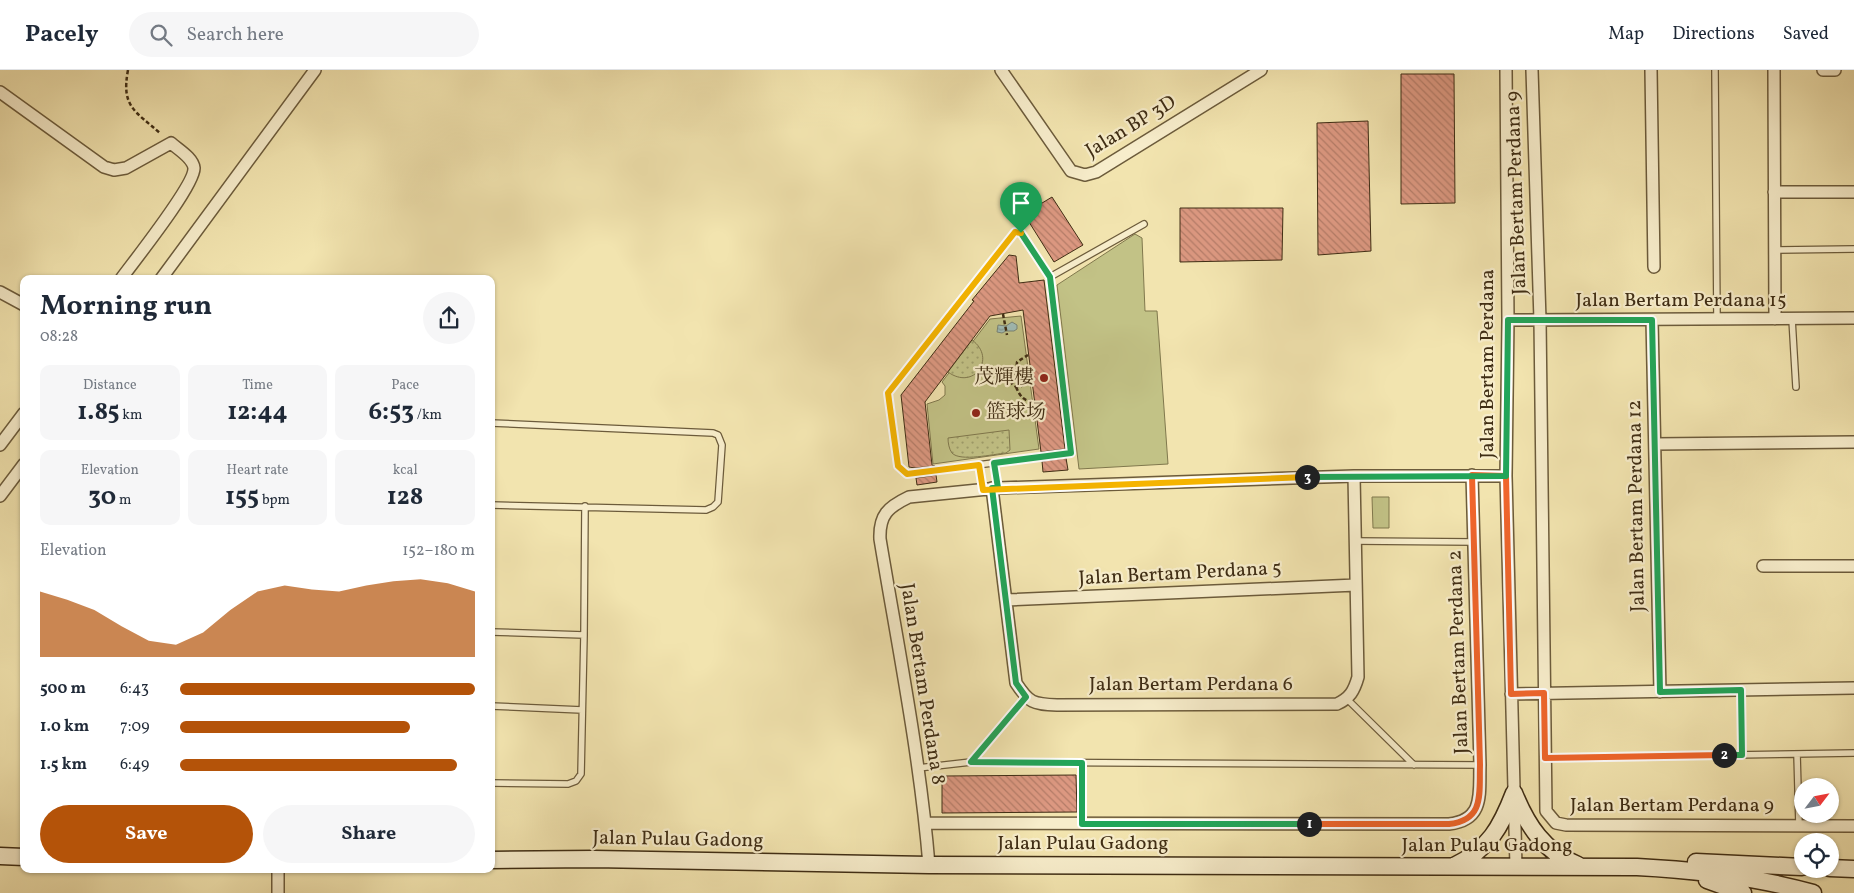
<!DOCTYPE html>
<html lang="en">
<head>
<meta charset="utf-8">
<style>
  :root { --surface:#fff; --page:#f6f6f7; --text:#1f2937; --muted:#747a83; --line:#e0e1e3; --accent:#b45309 }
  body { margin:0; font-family:Vollkorn,"Noto Serif SC",serif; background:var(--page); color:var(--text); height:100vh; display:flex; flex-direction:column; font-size:19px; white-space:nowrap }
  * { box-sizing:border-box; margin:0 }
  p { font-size:16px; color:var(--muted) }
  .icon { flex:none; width:28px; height:28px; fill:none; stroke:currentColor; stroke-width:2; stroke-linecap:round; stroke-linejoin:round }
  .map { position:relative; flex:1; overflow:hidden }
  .sheet { position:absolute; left:20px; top:205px; width:475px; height:598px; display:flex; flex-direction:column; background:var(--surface); border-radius:10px; box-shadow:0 1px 4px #0004 }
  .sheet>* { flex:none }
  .needle { width:32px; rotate:58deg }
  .fabs { position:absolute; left:1794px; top:708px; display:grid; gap:10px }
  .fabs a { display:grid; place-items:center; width:45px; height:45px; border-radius:50%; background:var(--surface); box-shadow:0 1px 4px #0004; font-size:25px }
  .pin { position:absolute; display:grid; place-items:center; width:42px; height:42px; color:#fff; margin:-51px -21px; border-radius:50% 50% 50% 0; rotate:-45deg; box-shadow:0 0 5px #0007 }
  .pin .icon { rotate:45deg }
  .km { position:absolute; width:25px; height:25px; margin:-12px; border-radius:50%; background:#222; color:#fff; font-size:14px; line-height:25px; text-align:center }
  .round { display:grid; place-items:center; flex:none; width:52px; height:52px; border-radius:26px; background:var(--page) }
  .headline { display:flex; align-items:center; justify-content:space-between; height:85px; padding:0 20px }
  h1 { font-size:28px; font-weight:700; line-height:38px }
  .stats { display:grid; grid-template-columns:repeat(3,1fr); gap:8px; height:85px; padding:5px 20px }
  .stats div { display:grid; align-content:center; border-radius:10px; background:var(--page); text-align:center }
  .stats b { font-size:25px; font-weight:700 }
  .stats small { font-size:14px; font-weight:400 }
  .stats p { font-size:14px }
  .chart { height:140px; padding:10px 20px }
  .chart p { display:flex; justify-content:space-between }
  .chart svg { width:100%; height:90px; margin-top:5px; fill:var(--accent); opacity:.7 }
  .cta { display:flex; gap:10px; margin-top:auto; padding:10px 20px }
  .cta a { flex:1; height:58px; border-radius:30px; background:var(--accent); color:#fff; font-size:20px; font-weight:700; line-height:58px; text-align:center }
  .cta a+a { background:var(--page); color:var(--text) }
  ul { padding:0 20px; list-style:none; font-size:16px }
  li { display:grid; grid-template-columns:80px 60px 1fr; align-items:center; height:38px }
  li i { height:12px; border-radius:6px; background:var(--accent) }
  header { display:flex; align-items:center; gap:30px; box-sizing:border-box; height:70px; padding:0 25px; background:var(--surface); border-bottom:1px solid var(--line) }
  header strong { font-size:24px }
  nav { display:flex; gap:28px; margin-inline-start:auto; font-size:18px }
  .search { width:350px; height:45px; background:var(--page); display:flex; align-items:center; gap:12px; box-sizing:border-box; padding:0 18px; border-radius:28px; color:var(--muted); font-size:19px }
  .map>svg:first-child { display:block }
  .grass { fill:#c2c286; stroke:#80784d }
  .park { fill:url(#park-dots); stroke:#80784d }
  .water { fill:url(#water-ripples); stroke:#798375 }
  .building { fill:url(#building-back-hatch); stroke:#3f2d14 }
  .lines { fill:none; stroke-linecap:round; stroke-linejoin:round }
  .lane-casing { stroke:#6c5b3b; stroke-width:8 }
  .street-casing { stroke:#6c5b3b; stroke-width:14 }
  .secondary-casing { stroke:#3f2d14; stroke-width:19 }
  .path { stroke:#3f2d14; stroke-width:2.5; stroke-dasharray:4 2.5; stroke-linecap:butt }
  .lane { stroke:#f7edcb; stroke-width:5.5 }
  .street { stroke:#f7edcb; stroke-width:11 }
  .secondary { stroke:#f7edcb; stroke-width:16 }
  .split-1-casing { stroke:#fff; stroke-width:10 }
  .split-2-casing { stroke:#fff; stroke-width:10 }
  .split-3-casing { stroke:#fff; stroke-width:10 }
  .split-4-casing { stroke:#fff; stroke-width:10 }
  .split-1 { stroke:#22a559; stroke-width:6 }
  .split-2 { stroke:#f0652b; stroke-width:6 }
  .split-3 { stroke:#22a559; stroke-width:6 }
  .split-4 { stroke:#f5b400; stroke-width:6 }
  .poi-dot { fill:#8f2418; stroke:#f7edcb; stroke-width:2 }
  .labels { text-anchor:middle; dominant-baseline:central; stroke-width:4.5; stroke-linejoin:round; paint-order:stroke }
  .street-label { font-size:20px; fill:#3f2d14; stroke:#f7edcb }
  .poi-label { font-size:20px; fill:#3f2d14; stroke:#f7edcb; text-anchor:end }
</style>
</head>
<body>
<header>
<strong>Pacely</strong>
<div class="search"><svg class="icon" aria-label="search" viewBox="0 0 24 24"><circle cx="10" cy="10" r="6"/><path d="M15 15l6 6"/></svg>Search here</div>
<nav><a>Map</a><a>Directions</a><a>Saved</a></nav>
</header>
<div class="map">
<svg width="1854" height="823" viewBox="0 0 1854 823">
  <defs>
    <pattern id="park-dots" width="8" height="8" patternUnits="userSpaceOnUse" patternTransform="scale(1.25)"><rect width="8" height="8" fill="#c2c286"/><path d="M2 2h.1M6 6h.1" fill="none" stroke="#9f9e6c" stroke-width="1.8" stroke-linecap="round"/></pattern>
    <pattern id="water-ripples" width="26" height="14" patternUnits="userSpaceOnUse" patternTransform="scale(1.25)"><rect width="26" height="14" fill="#a0bcb6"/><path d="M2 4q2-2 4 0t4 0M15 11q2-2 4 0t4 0" fill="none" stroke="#849993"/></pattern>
    <pattern id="building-back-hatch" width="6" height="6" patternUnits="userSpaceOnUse" patternTransform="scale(1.25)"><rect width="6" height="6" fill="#dc9881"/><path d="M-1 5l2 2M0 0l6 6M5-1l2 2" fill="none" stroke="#b47c68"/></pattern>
  </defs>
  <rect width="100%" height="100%" fill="#f2e4af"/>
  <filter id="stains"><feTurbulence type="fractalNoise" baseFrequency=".004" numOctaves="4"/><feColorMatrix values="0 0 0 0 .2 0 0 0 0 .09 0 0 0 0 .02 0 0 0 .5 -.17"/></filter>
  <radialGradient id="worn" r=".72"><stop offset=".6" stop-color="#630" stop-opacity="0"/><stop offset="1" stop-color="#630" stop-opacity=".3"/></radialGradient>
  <path class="grass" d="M1135,164L1142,168L1145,241H1157L1168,394L1079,399L1057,215Z
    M1021,246L1039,379L933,394L927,334L939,330L945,325V316L942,312L990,249Z
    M1372,427H1389V458H1373Z"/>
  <path class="park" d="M972,270C997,288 974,321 948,302Z
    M1009,360L1010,380L1006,383C994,384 960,392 952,383C949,379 948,373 948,368Z"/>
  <path class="water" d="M1012,252L1017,255V259L1014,261H1006L1002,263L997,262L998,255L1006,256Z"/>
  <path class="building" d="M1401,4H1454L1455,133L1401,134Z
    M1368,51L1371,181L1318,185L1317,53Z
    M1052,127L1083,175L1054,192L1024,144Z
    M1180,138H1283L1282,190L1180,192Z
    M1009,185L1016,186L1019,213L1044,210L1065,379L1041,382L1023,240L990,246L925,332L932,395L935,396L915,398L909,397L901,325L974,231L972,230Z
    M1066,388L1068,400L1043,402L1042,391Z
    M936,405L937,412L917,415L916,408Z
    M1076,705L1077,742L942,743V706Z"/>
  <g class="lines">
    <g class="lane-casing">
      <path id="lane" d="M1715,0L1717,249
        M1018,161L1021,163L1050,207L1071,383L907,404L898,396L888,323L1015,162Z
        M1775,180L1854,179
        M1050,207L1144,154
        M1792,249L1796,317
        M491,353L713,363L718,365L722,375L718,432L713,437L706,440L491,435
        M994,393L998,418
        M979,395L983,419
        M1355,471L1474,472
        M491,562L584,565
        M1741,620L1742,685
        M1347,629L1414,695
        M491,636L582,640
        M1797,684L1799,755
        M1545,688L1854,683
        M971,692L1026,627
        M918,698L971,692L1480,695
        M491,713L568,714L576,711L581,704L584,565L585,436
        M1082,753L1083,693"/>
    </g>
    <g class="street-casing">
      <path id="street" d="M1001,0L1071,101L1085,105L1096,102L1261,0
        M1506,0L1508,250L1506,406L1516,797
        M1532,0L1540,250L1546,741L1556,753L1566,755L1854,756
        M1651,0L1654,197
        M1774,0L1775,249
        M1823,0H1835
        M0,22L104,97L114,100L126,98L171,73C179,80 193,88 194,98C195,115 134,191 121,209
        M1774,122H1854
        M161,209L315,0
        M0,222L24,235
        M1508,250L1854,248
        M1652,250L1660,622
        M1655,374L1854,372
        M0,375L24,343
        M992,418L1016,613C1029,633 1033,634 1057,635L1337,634C1350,628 1354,621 1358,607L1354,406
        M0,426L24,394
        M1763,496H1854
        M1006,530L1356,515
        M1511,624L1854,618
        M925,753L1449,754C1485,750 1479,723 1480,695L1472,405
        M929,795C920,686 898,577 880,469C879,445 888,437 909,427L998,418L1354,406H1506
        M278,799V823"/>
    </g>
    <g class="secondary-casing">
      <path id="secondary" d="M1514,723C1527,755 1544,782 1578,795
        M0,786L24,787
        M491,790L594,789L929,795L1637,797C1696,800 1756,807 1813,823
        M1696,792L1802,797
        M1454,796C1489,779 1501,757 1514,723
        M1830,798L1854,799
        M1707,810L1743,823"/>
    </g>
    <path class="path" d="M128,0C121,37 135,41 161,64
      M1003,244L1007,265
      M1016,302L1017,292L1028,285
      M1011 310a7 7 0 1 1 14 0a7 7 0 1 1-14 0Z
      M1016,317C1020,326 1024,332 1034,331"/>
    <use href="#lane" class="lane"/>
    <use href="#street" class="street"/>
    <use href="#secondary" class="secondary"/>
  </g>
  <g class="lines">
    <g class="split-1-casing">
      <path id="split-1" d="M1021,163L1050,207L1071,383L994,393L998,418H992L1016,613L1026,627L971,692L1082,693V754H1309"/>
    </g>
    <g class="split-2-casing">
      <path id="split-2" d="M1309,754H1449C1485,750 1479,723 1480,695L1472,405L1506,406L1511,624L1544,623L1545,688L1724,685"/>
    </g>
    <g class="split-3-casing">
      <path id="split-3" d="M1307,407L1506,406L1508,250H1652L1660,622L1741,620L1742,685H1724"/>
    </g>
    <g class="split-4-casing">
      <path id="split-4" d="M1021,163L1015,162L888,323L898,396L907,404L979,395L983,420L1307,407"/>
    </g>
    <use href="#split-1" class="split-1"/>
    <use href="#split-2" class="split-2"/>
    <use href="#split-3" class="split-3"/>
    <use href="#split-4" class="split-4"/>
  </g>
  <g class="poi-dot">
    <circle cx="1044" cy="308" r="5"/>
    <circle cx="976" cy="343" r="5"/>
  </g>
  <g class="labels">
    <g class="street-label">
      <text transform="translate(1131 57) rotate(-31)">Jalan BP 3D</text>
      <text transform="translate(1517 123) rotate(-92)">Jalan Bertam Perdana 9</text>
      <text x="1681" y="231">Jalan Bertam Perdana 15</text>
      <text transform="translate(1488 294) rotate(-90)">Jalan Bertam Perdana</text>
      <text transform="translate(1637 436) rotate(-91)">Jalan Bertam Perdana 12</text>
      <text transform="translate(1180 504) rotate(-3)">Jalan Bertam Perdana 5</text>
      <text transform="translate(1459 582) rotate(-92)">Jalan Bertam Perdana 2</text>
      <text transform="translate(922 614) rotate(81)">Jalan Bertam Perdana 8</text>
      <text x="1191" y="615">Jalan Bertam Perdana 6</text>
      <text x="1672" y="736">Jalan Bertam Perdana 9</text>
      <text transform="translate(678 770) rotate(1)">Jalan Pulau Gadong</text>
      <text x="1083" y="774">Jalan Pulau Gadong</text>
      <text x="1487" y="776">Jalan Pulau Gadong</text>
    </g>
    <g class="poi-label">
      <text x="1034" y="308">茂輝樓</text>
      <text x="986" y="343" text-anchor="start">篮球场</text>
    </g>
  </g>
  <rect width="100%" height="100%" filter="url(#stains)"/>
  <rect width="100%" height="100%" fill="url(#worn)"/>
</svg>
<div class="fabs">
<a><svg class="needle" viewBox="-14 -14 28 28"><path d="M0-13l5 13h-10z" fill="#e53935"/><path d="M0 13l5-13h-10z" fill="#747a83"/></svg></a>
<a><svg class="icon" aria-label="locate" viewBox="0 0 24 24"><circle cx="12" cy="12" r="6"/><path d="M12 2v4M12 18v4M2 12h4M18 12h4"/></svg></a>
</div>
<div class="pin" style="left:1021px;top:163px;background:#1e9e55"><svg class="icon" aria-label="arrive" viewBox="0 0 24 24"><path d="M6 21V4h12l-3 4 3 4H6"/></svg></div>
<b class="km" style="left:1309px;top:754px">1</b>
<b class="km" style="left:1724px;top:685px">2</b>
<b class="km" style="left:1307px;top:407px">3</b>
<section class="sheet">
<div class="headline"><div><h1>Morning run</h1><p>08:28</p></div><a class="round"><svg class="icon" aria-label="share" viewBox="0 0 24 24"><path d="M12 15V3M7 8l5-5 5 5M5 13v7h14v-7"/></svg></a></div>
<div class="stats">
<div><p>Distance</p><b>1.85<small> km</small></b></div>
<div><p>Time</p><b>12:44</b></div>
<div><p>Pace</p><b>6:53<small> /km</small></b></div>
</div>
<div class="stats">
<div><p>Elevation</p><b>30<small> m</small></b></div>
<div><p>Heart rate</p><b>155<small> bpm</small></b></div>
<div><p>kcal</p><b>128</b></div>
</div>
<div class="chart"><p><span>Elevation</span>152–180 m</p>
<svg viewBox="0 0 160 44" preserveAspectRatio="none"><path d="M0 44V12L10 16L20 21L30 29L40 36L50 38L60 32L70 21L80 12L90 9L100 11L110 12L120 9L130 7L140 6L150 8L160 12V44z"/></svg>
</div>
<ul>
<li><b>500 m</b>6:43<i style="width:100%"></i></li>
<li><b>1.0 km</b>7:09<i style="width:78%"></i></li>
<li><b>1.5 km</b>6:49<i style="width:94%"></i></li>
</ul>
<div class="cta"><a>Save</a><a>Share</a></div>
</section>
</div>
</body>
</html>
